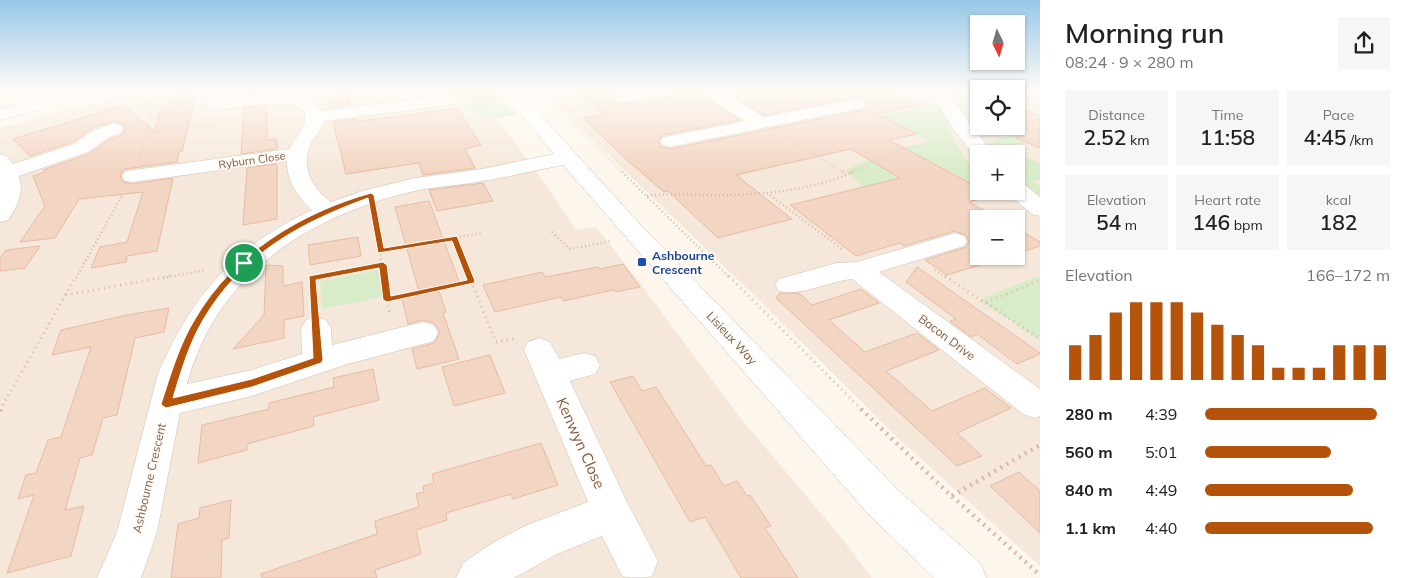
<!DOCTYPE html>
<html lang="en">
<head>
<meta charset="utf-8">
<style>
  :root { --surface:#fff; --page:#f6f6f6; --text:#202124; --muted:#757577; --accent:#b45309 }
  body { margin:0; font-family:Mulish,sans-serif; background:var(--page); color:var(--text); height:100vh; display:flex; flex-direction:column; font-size:19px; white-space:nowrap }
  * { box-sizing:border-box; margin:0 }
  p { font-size:16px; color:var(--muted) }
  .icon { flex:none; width:28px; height:28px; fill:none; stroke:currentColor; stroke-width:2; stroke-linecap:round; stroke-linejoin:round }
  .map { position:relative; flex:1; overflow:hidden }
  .side { display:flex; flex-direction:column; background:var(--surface); width:375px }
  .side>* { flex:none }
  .needle { width:32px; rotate:175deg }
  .fabs { position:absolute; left:970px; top:15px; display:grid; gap:10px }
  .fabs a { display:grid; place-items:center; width:55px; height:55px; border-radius:0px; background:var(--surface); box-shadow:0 1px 4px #0004; font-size:25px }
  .pin { position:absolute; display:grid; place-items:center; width:42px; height:42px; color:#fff; margin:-21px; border:2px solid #fff; border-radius:50%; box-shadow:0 1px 5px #0007 }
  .round { display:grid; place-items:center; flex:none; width:52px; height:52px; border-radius:0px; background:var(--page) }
  .overview { display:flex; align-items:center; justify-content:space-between; height:85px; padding:0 25px }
  h1 { font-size:28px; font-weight:600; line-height:38px }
  .stats { display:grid; grid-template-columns:repeat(3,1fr); gap:8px; height:85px; padding:5px 25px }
  .stats div { display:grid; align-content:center; border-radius:0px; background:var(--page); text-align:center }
  .stats b { font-size:21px; font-weight:600 }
  .stats small { font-size:14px; font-weight:400 }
  .stats p { font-size:14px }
  .chart { height:140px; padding:10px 25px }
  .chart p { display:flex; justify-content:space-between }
  .chart svg { width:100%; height:90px; margin-top:5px; stroke:var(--accent); stroke-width:6 }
  ul { padding:0 25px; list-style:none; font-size:16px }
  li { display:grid; grid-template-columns:80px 60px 1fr; align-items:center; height:38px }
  li i { height:12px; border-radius:6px; background:var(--accent) }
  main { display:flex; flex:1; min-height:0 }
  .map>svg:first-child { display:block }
  .residential { fill:#f5e8da; fill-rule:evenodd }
  .green { fill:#d8ecc9 }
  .building { fill:#f3d5c3; stroke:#e6bba3 }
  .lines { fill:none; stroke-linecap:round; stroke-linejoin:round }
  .minor-casing { stroke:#d1beb0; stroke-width:1 }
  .path-far3 { stroke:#d9b8a5; stroke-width:2; stroke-dasharray:0.5 2.5; stroke-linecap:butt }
  .path-far2 { stroke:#d9b8a5; stroke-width:2.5; stroke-dasharray:1 3; stroke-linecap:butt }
  .path-far1 { stroke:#d9b8a5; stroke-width:3; stroke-dasharray:1 4.5; stroke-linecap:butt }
  .path { stroke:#d9b8a5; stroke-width:4.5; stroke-dasharray:2 5; stroke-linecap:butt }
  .minor { fill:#fff; fill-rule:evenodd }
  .route { fill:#b45309; stroke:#fff; fill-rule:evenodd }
  .transit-dot { fill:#1a4fb4; stroke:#fffaf3; stroke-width:2 }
  .labels { text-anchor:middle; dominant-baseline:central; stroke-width:4; stroke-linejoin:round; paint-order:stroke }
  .far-street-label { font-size:11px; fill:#7a5c4d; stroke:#fffaf3 }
  .transit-label { font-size:12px; font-weight:bold; fill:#164399; stroke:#fffaf3; text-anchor:start }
  .street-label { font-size:12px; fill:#7a5c4d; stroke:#fffaf3 }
  .near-street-label { font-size:15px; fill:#7a5c4d; stroke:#fffaf3 }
</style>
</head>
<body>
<main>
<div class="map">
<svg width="1040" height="578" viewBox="0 0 1040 578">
  <rect width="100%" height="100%" fill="#fdf6ec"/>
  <path class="residential" d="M144,90H468L506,131L543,181L576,230L596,227L643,287L742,420L836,531L872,578H0V128Z
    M543,90H979V126H1016V90H1040V566L899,439L762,303L567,115L569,112L559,108ZM979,154H1016V191H979ZM979,219H1016V256H979Z"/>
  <path class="green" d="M447,90H494L518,115L491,118L456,106Z
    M943,90L975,91L962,94L979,101V126H1012L979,139Z
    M939,102C948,127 957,154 979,172V191H1004L1008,195L988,199L956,180L961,177L934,163L890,173L897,178L863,187L846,170L895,149L929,142L881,115Z
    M1026,128L1040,138L1013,146L1012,149L1015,150L1012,152L1040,163V179L1032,182L1040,186V197L1016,177V154H993L984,144Z
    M378,270L383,297L322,309L320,281Z
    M1037,276L1040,278V340L979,300Z"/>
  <path class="building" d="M327,90H346L350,105L330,108Z
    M575,90H628L617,91L612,96L616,102L623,104L673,96L677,90H699L702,96L740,120L663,135L658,142L662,147L670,149L863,110L868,104L863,98L857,97L764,115L723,90H891L922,104L877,114L917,134L889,140L979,188V191H985L992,195L969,202L1000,219H979V256H1009L947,275L925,260L966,247L969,242L966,235L954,231L904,246L900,243L856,256L790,205L900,178L851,149L736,175L792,219L718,238L668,191L664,192L627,160L583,118L604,115Z
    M197,92L182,151L179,152L177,162L125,169L120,175L123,182L133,184L173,178L157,251L127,256L126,262L91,268L100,247L127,242L143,192L79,199L55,238L20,242L45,206L33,176L45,172L43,170L89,154L109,140L122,135L125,128L122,123L113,121L93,128L73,142L30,156L13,139L124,105L154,131L161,109L167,108L171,95Z
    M1016,92L1035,100L1016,104Z
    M267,106V140L277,139V149L241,154L244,108Z
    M1016,106L1040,116V148L1016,138Z
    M457,108L481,145L465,149L475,168L423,175L419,163L346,174L333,122L354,119L355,122Z
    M277,164V219L243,225L247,168Z
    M483,183L493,201L437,211L429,190Z
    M429,201L460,284L438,288L446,312L443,313L459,359L417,369L412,349L434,343L440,332L434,323L423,320L408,324L402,298L420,295L395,207Z
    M1016,228L1040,242V246L1016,254Z
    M358,237L361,256L310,265L308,245Z
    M40,246L25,268L0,271V258L6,250Z
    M623,264L640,287L615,292L613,290L563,301L561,297L495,312L483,285L542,272L545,277L598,267L600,269Z
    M266,265L283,266V286L302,282L304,316L284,320V338L233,349L264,315Z
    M917,267L1040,353V354L1017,364L977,334L971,337L950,321L956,319L906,282Z
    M861,289L879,303L829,320L865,352L917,333L939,350L886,371L932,411L985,388L1011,408L957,433L982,456L957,466L776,298L780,293H799L812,305Z
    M169,308L164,332L135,338L117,415L103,418L92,455L80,458L65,510L84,506L71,556L7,573L34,495L18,499L26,475L36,473L48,440L61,437L91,347L52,355L61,330L127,315Z
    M490,355L505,393L454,406L442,367Z
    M373,369L379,400L313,417L314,426L247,444V450L198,463L202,425L269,409V403L334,387L333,378Z
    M633,376L642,391L656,387L706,466L711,465L724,486L737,481L747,496L750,495L771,526L765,528L798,578H741L705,517L690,522L610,382Z
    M541,443L558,485L513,499L511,494L446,513L447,520L416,530L421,554L375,570L377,578H262L261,574L377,534L375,521L419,507L416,494L424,492L423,486L434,483L432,474Z
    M1019,472L1040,491V533L990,486Z
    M231,500L229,538L222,540L221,578H171L178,524L199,518L200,508Z"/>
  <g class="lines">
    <g class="minor-casing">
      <path id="minor" d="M76,90H102L100,94L0,120V109Z
        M218,90L224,91L226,98C249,95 309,86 321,111L448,95L454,96L457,100L454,104L448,105L324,121C322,130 316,135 312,142C299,166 312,187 331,202L362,191L415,178L482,169L554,154L501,90H518L638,222L898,490L980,563L987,578H934L870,516L563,165C536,170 509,177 482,181C458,186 434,186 410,192C305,218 217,275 187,384L252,370L302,354L301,328L306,320L316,317L326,320L331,328L332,345L423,322L434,325L438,333L434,341L348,364L252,396L180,413L157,532L141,578H97L117,532L157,377C188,299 235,245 312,210C297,196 287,182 287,161L133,182L125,181L122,176L125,171L133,170L289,149C295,136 309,127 304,111C280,97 242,107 216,110L210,109L207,105L212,91Z
        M638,90H675L673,94L667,95L623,102L617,101L614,97L617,93Z
        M701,90H720L764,117L857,99L863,100L866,104L863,108L857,109L670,147L663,145L660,141L663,137L745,121L703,94Z
        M929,90H945L993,154H979V159L976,158L954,130Z
        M114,123L121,125L123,129L121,133L108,138L88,152L19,176C24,192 18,206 8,220L0,222V154L7,156L13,164L74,144L94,130Z
        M1016,182L1024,184L1040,197V216L1032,214L1008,194L1007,191H1016Z
        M955,233L964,236L967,241L964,246L879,272L1040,389V416L1035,418L1023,414L852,279C830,281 800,297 779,291L775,285L779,279L836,263L857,262Z
        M539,338L550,342L559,359L584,353L595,356L600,365L595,374L570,381L626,500L658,561L652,576C643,578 631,578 622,576L602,536L557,554L514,578H456L463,563L494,542L527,525L588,502L524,350L528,342Z"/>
    </g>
    <path class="path-far3" d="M468,104L494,103
      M550,104L555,106L623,173
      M561,112L604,105
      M150,118L197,112
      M147,133L214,125
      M996,136L1040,119
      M787,137L844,173
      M139,156L148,130L153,90
      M850,173L899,150L946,141"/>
    <path class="path-far2" d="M622,172L730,278
      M842,172L846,174
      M767,193L842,249
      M647,196C674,192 701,196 728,195C770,194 815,189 853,172
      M374,215L384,278
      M552,232L570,249L612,241
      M454,238L470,278
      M381,251L482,233
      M935,270L947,278
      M76,278L123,194
      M163,278L205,270
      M314,278L383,265"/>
    <path class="path-far1" d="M383,276L387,300L471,281L469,276
      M729,276L862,410
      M945,276L985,303L1038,281L1040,282
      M471,281L496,342L514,339
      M66,295L170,276
      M387,300L390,316
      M986,303L1040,339
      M314,305L312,278L321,276
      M0,410L76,276"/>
    <path class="path" d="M861,409L944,489L1040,575
      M0,411L1,409
      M952,496L1040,445"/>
    <use href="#minor" class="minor"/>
  </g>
  <linearGradient id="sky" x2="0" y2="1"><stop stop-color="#97c7e8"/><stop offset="0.53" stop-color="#fefbf6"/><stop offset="1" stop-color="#fefbf6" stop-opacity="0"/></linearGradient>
  <rect width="1040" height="171" fill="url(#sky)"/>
  <path class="route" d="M371,193L374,195L384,248L457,236L475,281L474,283L387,302L383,300L379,268L316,280L323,360L321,363L252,387L166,408L163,406L161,404C171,374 179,345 195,319C233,254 300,213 371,193ZM368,198L378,253L452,241L467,280L391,296L387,265L383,262L309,276L313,358L252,379L173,398C181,371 189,344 203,320C241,255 299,223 368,198Z"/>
  <rect class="transit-dot" x="637" y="257" width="10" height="10" rx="2.5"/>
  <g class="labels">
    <g class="far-street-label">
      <text transform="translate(252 160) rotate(-8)">Ryburn Close</text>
    </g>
    <g class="transit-label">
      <text x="652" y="255">Ashbourne<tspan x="652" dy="14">Crescent</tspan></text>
    </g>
    <g class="street-label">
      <text transform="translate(947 337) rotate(37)">Bacon Drive</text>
      <text transform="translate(732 338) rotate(47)">Lisieux Way</text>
      <text transform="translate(149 478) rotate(-77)">Ashbourne Crescent</text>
    </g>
    <g class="near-street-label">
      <text transform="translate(581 443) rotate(66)">Kenwyn Close</text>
    </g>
  </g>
</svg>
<div class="fabs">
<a><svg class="needle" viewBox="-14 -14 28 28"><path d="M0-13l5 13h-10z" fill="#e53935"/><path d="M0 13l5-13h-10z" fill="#757577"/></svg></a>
<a><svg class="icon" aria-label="locate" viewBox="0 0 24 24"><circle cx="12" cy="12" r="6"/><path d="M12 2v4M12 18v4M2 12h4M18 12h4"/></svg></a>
<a>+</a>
<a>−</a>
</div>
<div class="pin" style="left:244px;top:263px;background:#1e9e55"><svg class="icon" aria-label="arrive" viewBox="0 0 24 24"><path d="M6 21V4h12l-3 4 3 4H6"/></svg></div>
</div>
<section class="side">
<div class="overview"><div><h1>Morning run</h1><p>08:24 · 9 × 280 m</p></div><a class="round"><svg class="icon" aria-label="share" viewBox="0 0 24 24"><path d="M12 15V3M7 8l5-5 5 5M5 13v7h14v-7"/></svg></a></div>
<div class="stats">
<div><p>Distance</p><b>2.52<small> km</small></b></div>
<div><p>Time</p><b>11:58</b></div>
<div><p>Pace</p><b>4:45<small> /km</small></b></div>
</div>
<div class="stats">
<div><p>Elevation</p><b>54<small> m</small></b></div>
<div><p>Heart rate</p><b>146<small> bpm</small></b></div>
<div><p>kcal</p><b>182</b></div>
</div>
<div class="chart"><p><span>Elevation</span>166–172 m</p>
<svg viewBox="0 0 160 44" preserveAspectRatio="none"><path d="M5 44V27M15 44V22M25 44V11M35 44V6M45 44V6M55 44V6M65 44V11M75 44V17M85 44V22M95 44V27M105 44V38M115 44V38M125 44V38M135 44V27M145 44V27M155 44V27"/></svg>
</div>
<ul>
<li><b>280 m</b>4:39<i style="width:93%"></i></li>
<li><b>560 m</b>5:01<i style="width:68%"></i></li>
<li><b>840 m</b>4:49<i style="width:80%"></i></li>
<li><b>1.1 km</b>4:40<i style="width:91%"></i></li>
</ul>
</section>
</main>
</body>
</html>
